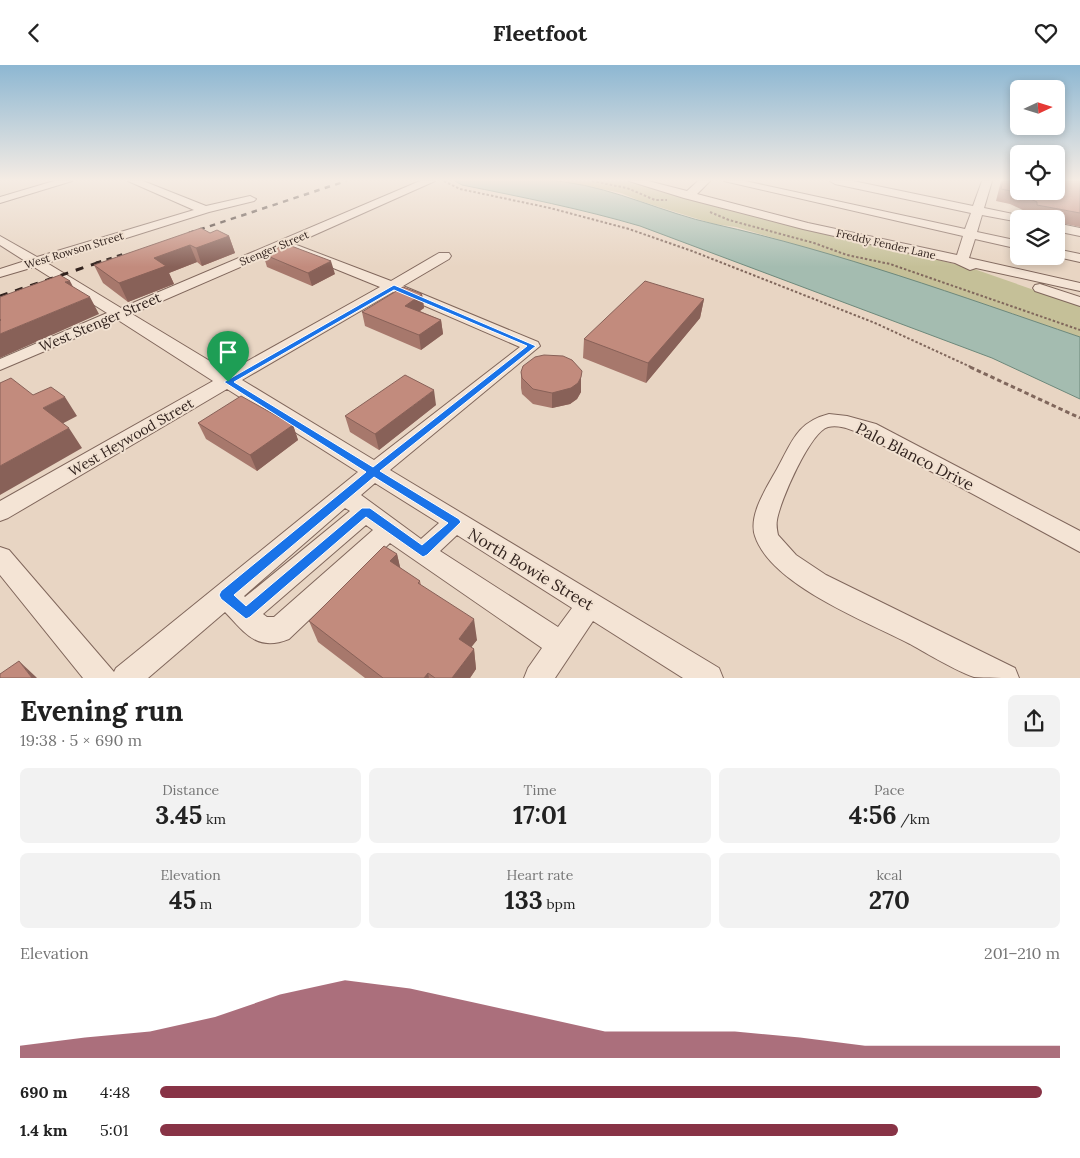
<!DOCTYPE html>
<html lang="en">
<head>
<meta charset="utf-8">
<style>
  :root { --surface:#fff; --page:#f2f2f2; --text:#222; --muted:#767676; --accent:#883346 }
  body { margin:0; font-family:Lora,serif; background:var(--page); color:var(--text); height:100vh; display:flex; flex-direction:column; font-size:19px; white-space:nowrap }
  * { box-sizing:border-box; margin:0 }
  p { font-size:16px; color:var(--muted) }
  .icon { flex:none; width:28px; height:28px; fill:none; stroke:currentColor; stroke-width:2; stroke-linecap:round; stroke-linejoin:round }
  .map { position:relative; height:613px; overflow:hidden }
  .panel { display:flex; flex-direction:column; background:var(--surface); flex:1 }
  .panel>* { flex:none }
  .needle { width:32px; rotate:86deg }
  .controls { position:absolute; left:1010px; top:15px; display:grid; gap:10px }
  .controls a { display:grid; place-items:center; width:55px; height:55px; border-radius:8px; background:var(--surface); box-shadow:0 2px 8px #0003; font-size:25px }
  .pin { position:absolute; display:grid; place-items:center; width:42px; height:42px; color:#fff; margin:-51px -21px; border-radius:50% 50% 50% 0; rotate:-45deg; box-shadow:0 0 5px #0007 }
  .pin .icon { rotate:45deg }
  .round { display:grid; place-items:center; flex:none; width:52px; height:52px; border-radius:8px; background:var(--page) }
  .head { display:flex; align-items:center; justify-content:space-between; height:85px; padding:0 20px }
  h1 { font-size:28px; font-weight:700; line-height:38px }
  .figures { display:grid; grid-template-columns:repeat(3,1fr); gap:8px; height:85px; padding:5px 20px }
  .figures div { display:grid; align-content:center; border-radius:8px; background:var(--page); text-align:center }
  .figures b { font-size:25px; font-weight:700 }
  .figures small { font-size:14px; font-weight:400 }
  .figures p { font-size:14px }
  .chart { height:140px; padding:10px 20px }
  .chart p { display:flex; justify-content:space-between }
  .chart svg { width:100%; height:90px; margin-top:5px; fill:var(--accent); opacity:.7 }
  ul { padding:0 20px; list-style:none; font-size:16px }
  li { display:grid; grid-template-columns:80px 60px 1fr; align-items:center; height:38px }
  li i { height:12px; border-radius:6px; background:var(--accent) }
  header { display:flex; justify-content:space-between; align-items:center; height:65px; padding:0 20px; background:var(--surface); font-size:22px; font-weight:700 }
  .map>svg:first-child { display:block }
  .green { fill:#c5c098 }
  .water { fill:#a4bcb0; stroke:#6d887b }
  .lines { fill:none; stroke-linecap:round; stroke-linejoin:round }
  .minor-casing { stroke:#80675c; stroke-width:2 }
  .path-far1 { stroke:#80675c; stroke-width:2; stroke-dasharray:2.5 2; stroke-linecap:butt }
  .path { stroke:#80675c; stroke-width:3; stroke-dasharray:4.5 3; stroke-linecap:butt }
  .minor { fill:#f4e4d5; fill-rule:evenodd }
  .rail-far1 { stroke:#32231e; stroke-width:2.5; stroke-dasharray:5.5 5.5; stroke-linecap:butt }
  .rail { stroke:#32231e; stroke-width:3; stroke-dasharray:8 8; stroke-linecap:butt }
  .wall { fill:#a7786c }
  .shaded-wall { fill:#886158 }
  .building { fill:#c28b7d; stroke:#886158 }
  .route { fill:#1a73e8; stroke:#fff; fill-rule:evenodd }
  .labels { text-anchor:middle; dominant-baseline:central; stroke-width:4; stroke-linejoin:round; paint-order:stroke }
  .far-street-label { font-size:11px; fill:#32231e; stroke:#f1e1d1 }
  .street-label { font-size:14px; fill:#32231e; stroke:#f1e1d1 }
  .near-street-label { font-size:16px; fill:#32231e; stroke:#f1e1d1 }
</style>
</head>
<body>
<header><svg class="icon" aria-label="back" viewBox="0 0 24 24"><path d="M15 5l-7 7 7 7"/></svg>Fleetfoot<svg class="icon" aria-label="heart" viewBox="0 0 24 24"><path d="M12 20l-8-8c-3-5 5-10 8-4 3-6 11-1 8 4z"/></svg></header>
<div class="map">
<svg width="1080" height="613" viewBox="0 0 1080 613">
  <rect width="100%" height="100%" fill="#e8d5c3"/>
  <path class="green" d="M564,116H628L974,204L1080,241V272L966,233L777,174L736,162L714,159L640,136L621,128Z"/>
  <path class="water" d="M455,116C479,116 503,116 527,116C540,116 553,115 565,117C617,124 664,148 714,159C839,187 960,231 1080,272V334L992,293L640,161C582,144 522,132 462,120Z"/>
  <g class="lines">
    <g class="minor-casing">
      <path id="minor" d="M54,116H72L0,138V132Z
        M128,116H143L206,141L250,131L256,134L254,136L209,147L47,198L121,243L420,116H435L294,179L391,216L439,188H449L451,191L449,194L403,221L538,277L540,281L390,405L719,603L723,613H683L593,556L555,613H524L528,603L542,583L390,478L289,574C257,587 245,568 225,547L148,613H83L0,510V482L9,485L114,607L116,603L358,407L227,324L8,453L0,456V436L213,316L118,255L0,305V294L107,248L34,202L0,212V204L25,196L0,180V171L37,192L194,145ZM284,183L380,222L228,307L132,249ZM393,227L520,282L374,395L242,315ZM375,418L439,458L421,474L361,430ZM345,443L350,446L245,532L244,531ZM366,460L373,465L274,552H267L263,549ZM457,470L572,543L558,562L440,486Z
        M629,116H648L687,126L698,116H710L697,129L808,158L957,190L963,171L724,116H745L965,164L971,148L835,119L830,116H853L973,141L982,116H992L984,143L1023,151L1025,154H1019V157L982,150L977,167L1019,176V184L975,174L969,193L1080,218V226L976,203L970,205L955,198L803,164L684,133Z
        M1056,158L1080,163V171L1056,166Z
        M1056,184L1080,189V197L1053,191H1056Z
        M1040,219L1080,232V241L1035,226L1033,223L1035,220Z
        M829,349L847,351L876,359L1080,466V487L862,369C852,365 839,359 828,362C810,367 780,436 777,455C776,460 777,465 778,470L796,490L826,510L1015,603L1019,613C1007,613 985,613 974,612C956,606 928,589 910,579C866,556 771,520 755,471C748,450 767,422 777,404C792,377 797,357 829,349Z"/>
    </g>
    <path class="path-far1" d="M444,116L460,124L550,143L629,164L692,186L875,258L973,303
      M592,116L627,123L655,135H667
      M710,147L729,155L814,178L847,190L890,199L1080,265"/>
    <path class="path" d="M970,302L1080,353"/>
    <use href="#minor" class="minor"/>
    <path class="rail-far1" d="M189,168L346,116
      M96,198L127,188"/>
    <path class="rail" d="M0,231L100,197"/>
  </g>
  <path class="wall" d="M1001,116H1080V162L1056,157V154H1038L1030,152L1031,149L1010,139L996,136Z
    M210,168L229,171L235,188L202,201L197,197L169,208L174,219L128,237L103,218L94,200Z
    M263,189L335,209L312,221L267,202Z
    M422,229L424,243L420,246L441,255L443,269L421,285L365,261L362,247Z
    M704,234L700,253L646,318L583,293L584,274Z
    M521,307L581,312V327L577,334L570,339L552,343L533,339L522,329L521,323Z
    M436,340L379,385L350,367L345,351Z
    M198,358L293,360L298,375L257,406L206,374Z
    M397,489L400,503L420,516L421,520L477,575L471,582L474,584L476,604L470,613H365L318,577L309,556Z"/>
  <path class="shaded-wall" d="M229,171L235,188L202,201L196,183Z
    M190,180L197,197L169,208L174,219L128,237L119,218L154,193Z
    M331,196L335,209L312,221L308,208Z
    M70,216L79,233L65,217Z
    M422,229L424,243L407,255L405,241Z
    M90,232L99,249L0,293V269Z
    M704,234L700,253L646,318L648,298Z
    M441,255L443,269L421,285L419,270Z
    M581,312V327L577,334L570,339L552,343V328Z
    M434,325L436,340L379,385L375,369Z
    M65,332L77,351L56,362L43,343Z
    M293,360L298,375L257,406L250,390Z
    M69,363L82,383L0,430V401Z
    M397,489L402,510L390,496Z
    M474,554L477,575L462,594L459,574Z
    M474,584L476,604L470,613H452Z
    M19,596L35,611L37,613H32Z
    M428,608L429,613H424Z"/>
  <path class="building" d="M1003,116H1019V126H1056V116H1080V148L1037,140V137L1016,127L1001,124Z
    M201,163L210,168L217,165L229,171L196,183L190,180L154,193L166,201L119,218L94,200Z
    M286,179L331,196L308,208L263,189Z
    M60,210L70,216L65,217L90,232L0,269V256L1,255L0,254V232Z
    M645,216L704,234L648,298L584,274Z
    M403,222L422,229L405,241L441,255L419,270L362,247Z
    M544,290L563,291L572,295L582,306L581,312L578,318L571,323L552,328L533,324L522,313L521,307L523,301L535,292Z
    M405,310L434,325L375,369L345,351Z
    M11,313L33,330L51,322L65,332L43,343L69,363L0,401V318Z
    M241,331L293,360L250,390L198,358Z
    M384,481L397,489L390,496L420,516L418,518L474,554L459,574L474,584L452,613H435L428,608L424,613H383L309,556Z
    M19,596L32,613H0V609Z"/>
  <linearGradient id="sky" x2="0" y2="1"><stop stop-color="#8db7d2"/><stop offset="0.57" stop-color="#f5ece4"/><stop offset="1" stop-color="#f5ece4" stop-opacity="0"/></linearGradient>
  <rect width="1080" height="202" fill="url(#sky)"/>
  <path class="route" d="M394,220L536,281L380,406L459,454L461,457L427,490L423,492L366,452L250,552L246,554L221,534L219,530L221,526L366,407L224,317ZM394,225L527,281L373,402L234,317ZM374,412L448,458L422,480L370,443H362L246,541L234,530Z"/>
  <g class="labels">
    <g class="far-street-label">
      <text transform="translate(886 179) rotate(13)">Freddy Fender Lane</text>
      <text transform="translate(274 183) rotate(-23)">Stenger Street</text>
      <text transform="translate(74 185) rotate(-17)">West Rowson Street</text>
    </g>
    <g class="street-label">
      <text transform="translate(100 257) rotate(-23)">West Stenger Street</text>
      <text transform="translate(131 372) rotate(-30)">West Heywood Street</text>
    </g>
    <g class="near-street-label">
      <text transform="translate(915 391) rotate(27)">Palo Blanco Drive</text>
      <text transform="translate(531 504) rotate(31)">North Bowie Street</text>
    </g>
  </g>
</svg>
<div class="controls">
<a><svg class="needle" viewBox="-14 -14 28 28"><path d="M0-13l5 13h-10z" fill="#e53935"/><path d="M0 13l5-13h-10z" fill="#767676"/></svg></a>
<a><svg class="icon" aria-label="locate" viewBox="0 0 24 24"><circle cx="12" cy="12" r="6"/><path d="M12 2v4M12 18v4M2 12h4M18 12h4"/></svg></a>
<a><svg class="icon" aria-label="layers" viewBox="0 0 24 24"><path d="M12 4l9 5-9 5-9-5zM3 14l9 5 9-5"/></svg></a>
</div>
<div class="pin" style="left:228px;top:317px;background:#1e9e55"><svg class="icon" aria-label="arrive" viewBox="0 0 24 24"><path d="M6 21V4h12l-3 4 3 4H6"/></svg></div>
</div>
<section class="panel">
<div class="head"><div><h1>Evening run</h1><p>19:38 · 5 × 690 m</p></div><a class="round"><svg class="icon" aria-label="share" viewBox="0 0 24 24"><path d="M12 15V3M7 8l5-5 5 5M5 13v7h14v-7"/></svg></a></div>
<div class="figures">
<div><p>Distance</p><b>3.45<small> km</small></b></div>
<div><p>Time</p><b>17:01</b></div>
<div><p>Pace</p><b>4:56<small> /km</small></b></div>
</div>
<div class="figures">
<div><p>Elevation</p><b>45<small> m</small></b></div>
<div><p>Heart rate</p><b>133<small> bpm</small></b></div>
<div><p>kcal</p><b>270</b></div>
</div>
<div class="chart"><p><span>Elevation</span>201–210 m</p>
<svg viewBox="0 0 160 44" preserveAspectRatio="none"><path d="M0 44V38L10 34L20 31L30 24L40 13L50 6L60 10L70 17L80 24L90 31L100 31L110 31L120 34L130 38L140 38L150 38L160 38V44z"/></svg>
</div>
<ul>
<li><b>690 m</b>4:48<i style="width:98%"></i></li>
<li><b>1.4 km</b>5:01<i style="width:82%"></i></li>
</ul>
</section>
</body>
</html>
